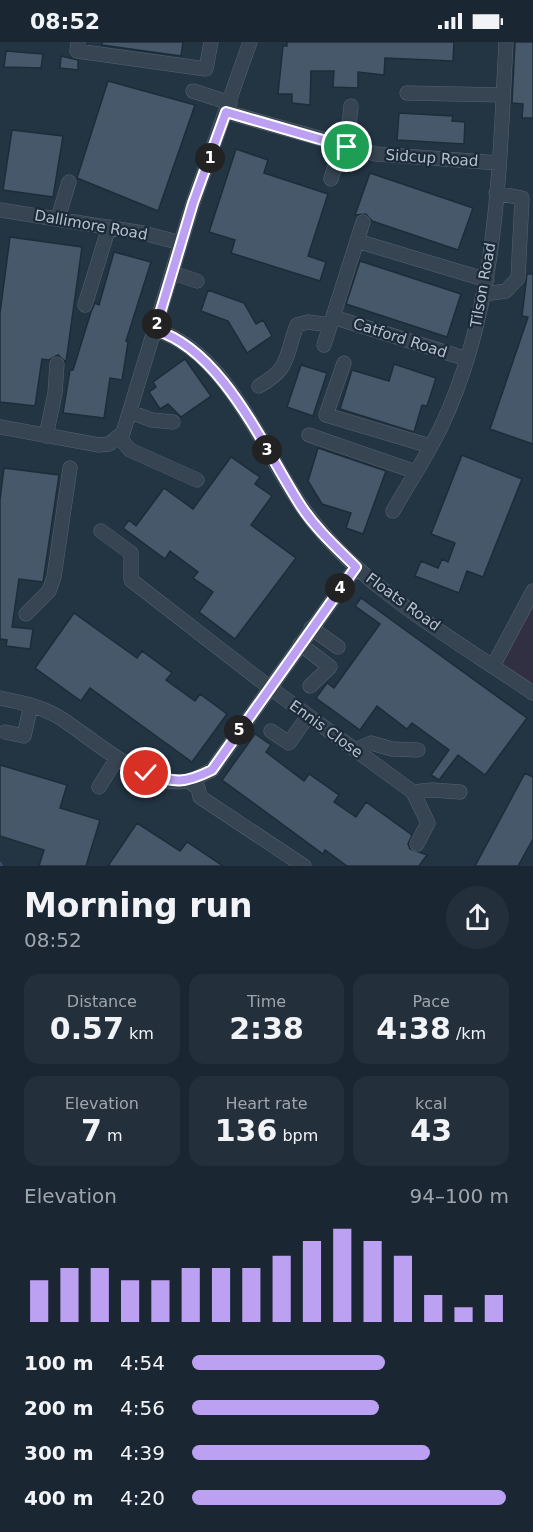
<!DOCTYPE html>
<html lang="en">
<head>
<meta charset="utf-8">
<style>
  :root { --surface:#1a2732; --page:#232f3a; --text:#f1f3f6; --muted:#9fa5ac; --accent:#bca0f2 }
  body { margin:0; font-family:"DejaVu Sans",sans-serif; background:var(--page); color:var(--text); height:100vh; display:flex; flex-direction:column; font-size:22px; white-space:nowrap }
  * { box-sizing:border-box; margin:0 }
  p { font-size:20px; color:var(--muted) }
  .icon { flex:none; width:33px; height:33px; fill:none; stroke:currentColor; stroke-width:2; stroke-linecap:round; stroke-linejoin:round }
  .map { position:relative; height:824px; overflow:hidden }
  .drawer { display:flex; flex-direction:column; background:var(--surface); flex:1 }
  .drawer>* { flex:none }
  .pin { position:absolute; display:grid; place-items:center; width:51px; height:51px; color:#fff; margin:-26px; border:3px solid #fff; border-radius:50%; box-shadow:0 2px 6px #0007 }
  .km { position:absolute; width:30px; height:30px; margin:-15px; border-radius:50%; background:#222; color:#fff; font-size:16px; line-height:30px; text-align:center }
  .round { display:grid; place-items:center; flex:none; width:63px; height:63px; border-radius:32px; background:var(--page) }
  .overview { display:flex; align-items:center; justify-content:space-between; height:102px; padding:0 24px }
  h1 { font-size:33px; font-weight:700; line-height:45px }
  .metrics { display:grid; grid-template-columns:repeat(3,1fr); gap:9px; height:102px; padding:6px 24px }
  .metrics div { display:grid; align-content:center; border-radius:15px; background:var(--page); text-align:center }
  .metrics b { font-size:30px; font-weight:700 }
  .metrics small { font-size:16px; font-weight:400 }
  .metrics p { font-size:16px }
  .chart { height:168px; padding:12px 24px }
  .chart p { display:flex; justify-content:space-between }
  .chart svg { width:100%; height:108px; margin-top:6px; stroke:var(--accent); stroke-width:6 }
  ul { padding:0 24px; list-style:none; font-size:20px }
  li { display:grid; grid-template-columns:96px 72px 1fr; align-items:center; height:45px }
  li i { height:15px; border-radius:8px; background:var(--accent) }
  .status { display:flex; justify-content:space-between; align-items:center; height:42px; padding:0 30px; background:var(--surface); direction:ltr }
  .status svg { height:16px; fill:currentColor }
  .map>svg:first-child { display:block }
  .medical { fill:#313043 }
  .lines { fill:none; stroke-linecap:round; stroke-linejoin:round }
  .stream { stroke:#35516c; stroke-width:4 }
  .building { fill:#46586a; stroke:#1e2c3a; stroke-width:1.5 }
  .minor-casing { stroke:#556370; stroke-width:15 }
  .minor { stroke:#374552; stroke-width:14 }
  .route-casing { stroke:#fff; stroke-width:12 }
  .route { stroke:#bca0f2; stroke-width:8 }
  .labels { text-anchor:middle; dominant-baseline:central; stroke-width:4.5; stroke-linejoin:round; paint-order:stroke }
  .street-label { font-size:15px; fill:#b4c0cd; stroke:#1c2a38 }
</style>
</head>
<body>
<div class="status"><b>08:52</b><svg viewBox="0 0 49 12"><path d="M0 12V9h3v3zM5 12V6h3v6zM10 12V3h3v9zM15 12V0h3v12zM26 1h20v11H26zM47 4h2v5h-2z"/></svg></div>
<div class="map">
<svg width="533" height="824" viewBox="0 0 533 824">
  <rect width="100%" height="100%" fill="#233443"/>
  <path class="medical" d="M533,549V651L493,624Z"/>
  <g class="lines">
    <path class="stream" d="M0,822L1,824"/>
  </g>
  <path class="building" d="M102,0H183L181,14L102,3Z
    M287,0H454L453,19L385,16L384,33L358,30V46L333,45L334,29H311L310,63L292,61V52H278L283,4H287Z
    M515,0H533V76H522L523,62L512,61Z
    M6,9L43,12L41,26L4,25Z
    M61,14L78,18V28L60,26Z
    M108,39L195,63L158,169L77,136Z
    M399,71L453,74L452,79L465,80L464,102L397,98Z
    M12,88L63,94L53,155L3,148Z
    M236,107L268,118L264,131L328,152L308,214L326,220L320,239L231,211L235,198L209,190Z
    M370,131L473,166L458,208L372,179L366,172L355,173Z
    M10,195L82,205L66,320L58,313L49,318L42,317L35,364L0,360V271Z
    M114,210L151,220L126,299L128,300L122,338L110,336L104,376L63,371L70,328H73L91,270L95,261L99,263Z
    M360,219L461,252L447,295L346,262Z
    M527,232H533V402L490,387L528,275L522,274Z
    M208,248L244,261L256,282L263,278L272,294L247,311L228,279L201,269Z
    M185,317L211,354L181,375L168,362L160,367L149,350L156,345L153,340Z
    M394,322L436,336L427,364L422,363L414,390L340,367L352,328L389,339Z
    M301,323L327,331L313,374L287,365Z
    M318,406L386,429L363,492L346,486L351,471L322,462L308,439Z
    M462,413L522,437L483,535L467,529L459,551L415,534L421,519L438,526L442,517L448,520L455,501L431,492Z
    M231,415L260,435L255,442L272,454L251,483L296,516L235,597L199,570L213,550L193,536L198,530L170,509L165,517L123,486L129,478L136,484L164,446L193,467Z
    M4,426L59,433L43,540L19,537L12,585L33,587L30,607L6,604L7,598L0,597V458Z
    M361,556L527,676L485,733L458,713L439,738L431,733L449,708L412,681L407,687L377,664L360,688L316,656L327,641L334,646L380,582L355,564Z
    M74,571L137,616L142,609L172,631L166,638L195,659L200,652L227,672L192,720L90,646L81,659L35,626Z
    M255,692L271,703L266,710L304,739L309,732L339,753L334,760L356,775L366,760L412,793L408,802L410,807L427,813L419,824H347L325,808L323,812L222,738Z
    M0,723L67,743L60,766L100,778L86,824H39L44,808L0,794Z
    M525,731L533,735V797L518,824H475Z
    M137,781L180,809L187,800L223,824H108Z"/>
  <g class="lines">
    <g class="minor-casing">
      <path id="minor" d="M78,0L77,9L206,27L211,0
        M193,49L230,61
        M407,51L503,53
        M226,70L376,112L499,121
        M347,105L351,64
        M331,137L341,104
        M0,168L143,191L181,201
        M58,176L69,140
        M357,199L487,238
        M173,231L197,239
        M484,252L506,249L518,236L522,156L496,151
        M85,263L109,185
        M333,275L467,317
        M155,288C228,309 262,409 303,466C360,546 454,597 533,651
        M324,303L363,180
        M344,321L326,373L430,404
        M259,344C291,326 285,314 297,283L308,280L330,283
        M130,370L152,378L173,380
        M0,385L99,403L109,402L123,391L193,161L250,0
        M309,393L416,430
        M46,394L55,351L57,322
        M119,395L130,408L197,438
        M393,469C409,441 427,414 441,385C498,265 499,130 506,0
        M101,489L131,511V538L269,645L413,750L428,781L417,802
        M26,572L49,549L54,535L70,426
        M311,586L338,605
        M300,602L330,625L310,644
        M493,624L533,549
        M0,656C20,660 39,664 57,674C91,694 148,751 191,738C198,736 205,731 212,728L356,525
        M271,689L289,701L308,674
        M5,690L24,694L31,663
        M355,708L371,701L392,707L418,708
        M189,739L198,746L200,755L304,824
        M99,745L117,716
        M413,750L432,748L460,750"/>
    </g>
    <use href="#minor" class="minor"/>
  </g>
  <g class="lines">
    <g class="route-casing">
      <path id="route" d="M146,731C175,741 184,742 212,728L356,525C337,506 316,487 301,464C264,407 223,308 155,288L193,161L226,70L347,105"/>
    </g>
    <use href="#route" class="route"/>
  </g>
  <g class="labels">
    <g class="street-label">
      <text transform="translate(432 116) rotate(4)">Sidcup Road</text>
      <text transform="translate(91 183) rotate(10)">Dallimore Road</text>
      <text transform="translate(483 243) rotate(-80)">Tilson Road</text>
      <text transform="translate(400 296) rotate(18)">Catford Road</text>
      <text transform="translate(403 560) rotate(36)">Floats Road</text>
      <text transform="translate(326 687) rotate(36)">Ennis Close</text>
    </g>
  </g>
</svg>
<div class="pin" style="left:347px;top:105px;background:#1e9e55"><svg class="icon" aria-label="arrive" viewBox="0 0 24 24"><path d="M6 21V4h12l-3 4 3 4H6"/></svg></div>
<div class="pin" style="left:146px;top:731px;background:#d93025"><svg class="icon" aria-label="check" viewBox="0 0 24 24"><path d="M5 12l5 5 9-10"/></svg></div>
<b class="km" style="left:210px;top:116px">1</b>
<b class="km" style="left:157px;top:282px">2</b>
<b class="km" style="left:267px;top:408px">3</b>
<b class="km" style="left:340px;top:546px">4</b>
<b class="km" style="left:239px;top:688px">5</b>
</div>
<section class="drawer">
<div class="overview"><div><h1>Morning run</h1><p>08:52</p></div><a class="round"><svg class="icon" aria-label="share" viewBox="0 0 24 24"><path d="M12 15V3M7 8l5-5 5 5M5 13v7h14v-7"/></svg></a></div>
<div class="metrics">
<div><p>Distance</p><b>0.57<small> km</small></b></div>
<div><p>Time</p><b>2:38</b></div>
<div><p>Pace</p><b>4:38<small> /km</small></b></div>
</div>
<div class="metrics">
<div><p>Elevation</p><b>7<small> m</small></b></div>
<div><p>Heart rate</p><b>136<small> bpm</small></b></div>
<div><p>kcal</p><b>43</b></div>
</div>
<div class="chart"><p><span>Elevation</span>94–100 m</p>
<svg viewBox="0 0 160 44" preserveAspectRatio="none"><path d="M5 44V27M15 44V22M25 44V22M35 44V27M45 44V27M55 44V22M65 44V22M75 44V22M85 44V17M95 44V11M105 44V6M115 44V11M125 44V17M135 44V33M145 44V38M155 44V33"/></svg>
</div>
<ul>
<li><b>100 m</b>4:54<i style="width:61%"></i></li>
<li><b>200 m</b>4:56<i style="width:59%"></i></li>
<li><b>300 m</b>4:39<i style="width:75%"></i></li>
<li><b>400 m</b>4:20<i style="width:99%"></i></li>
</ul>
</section>
</body>
</html>
